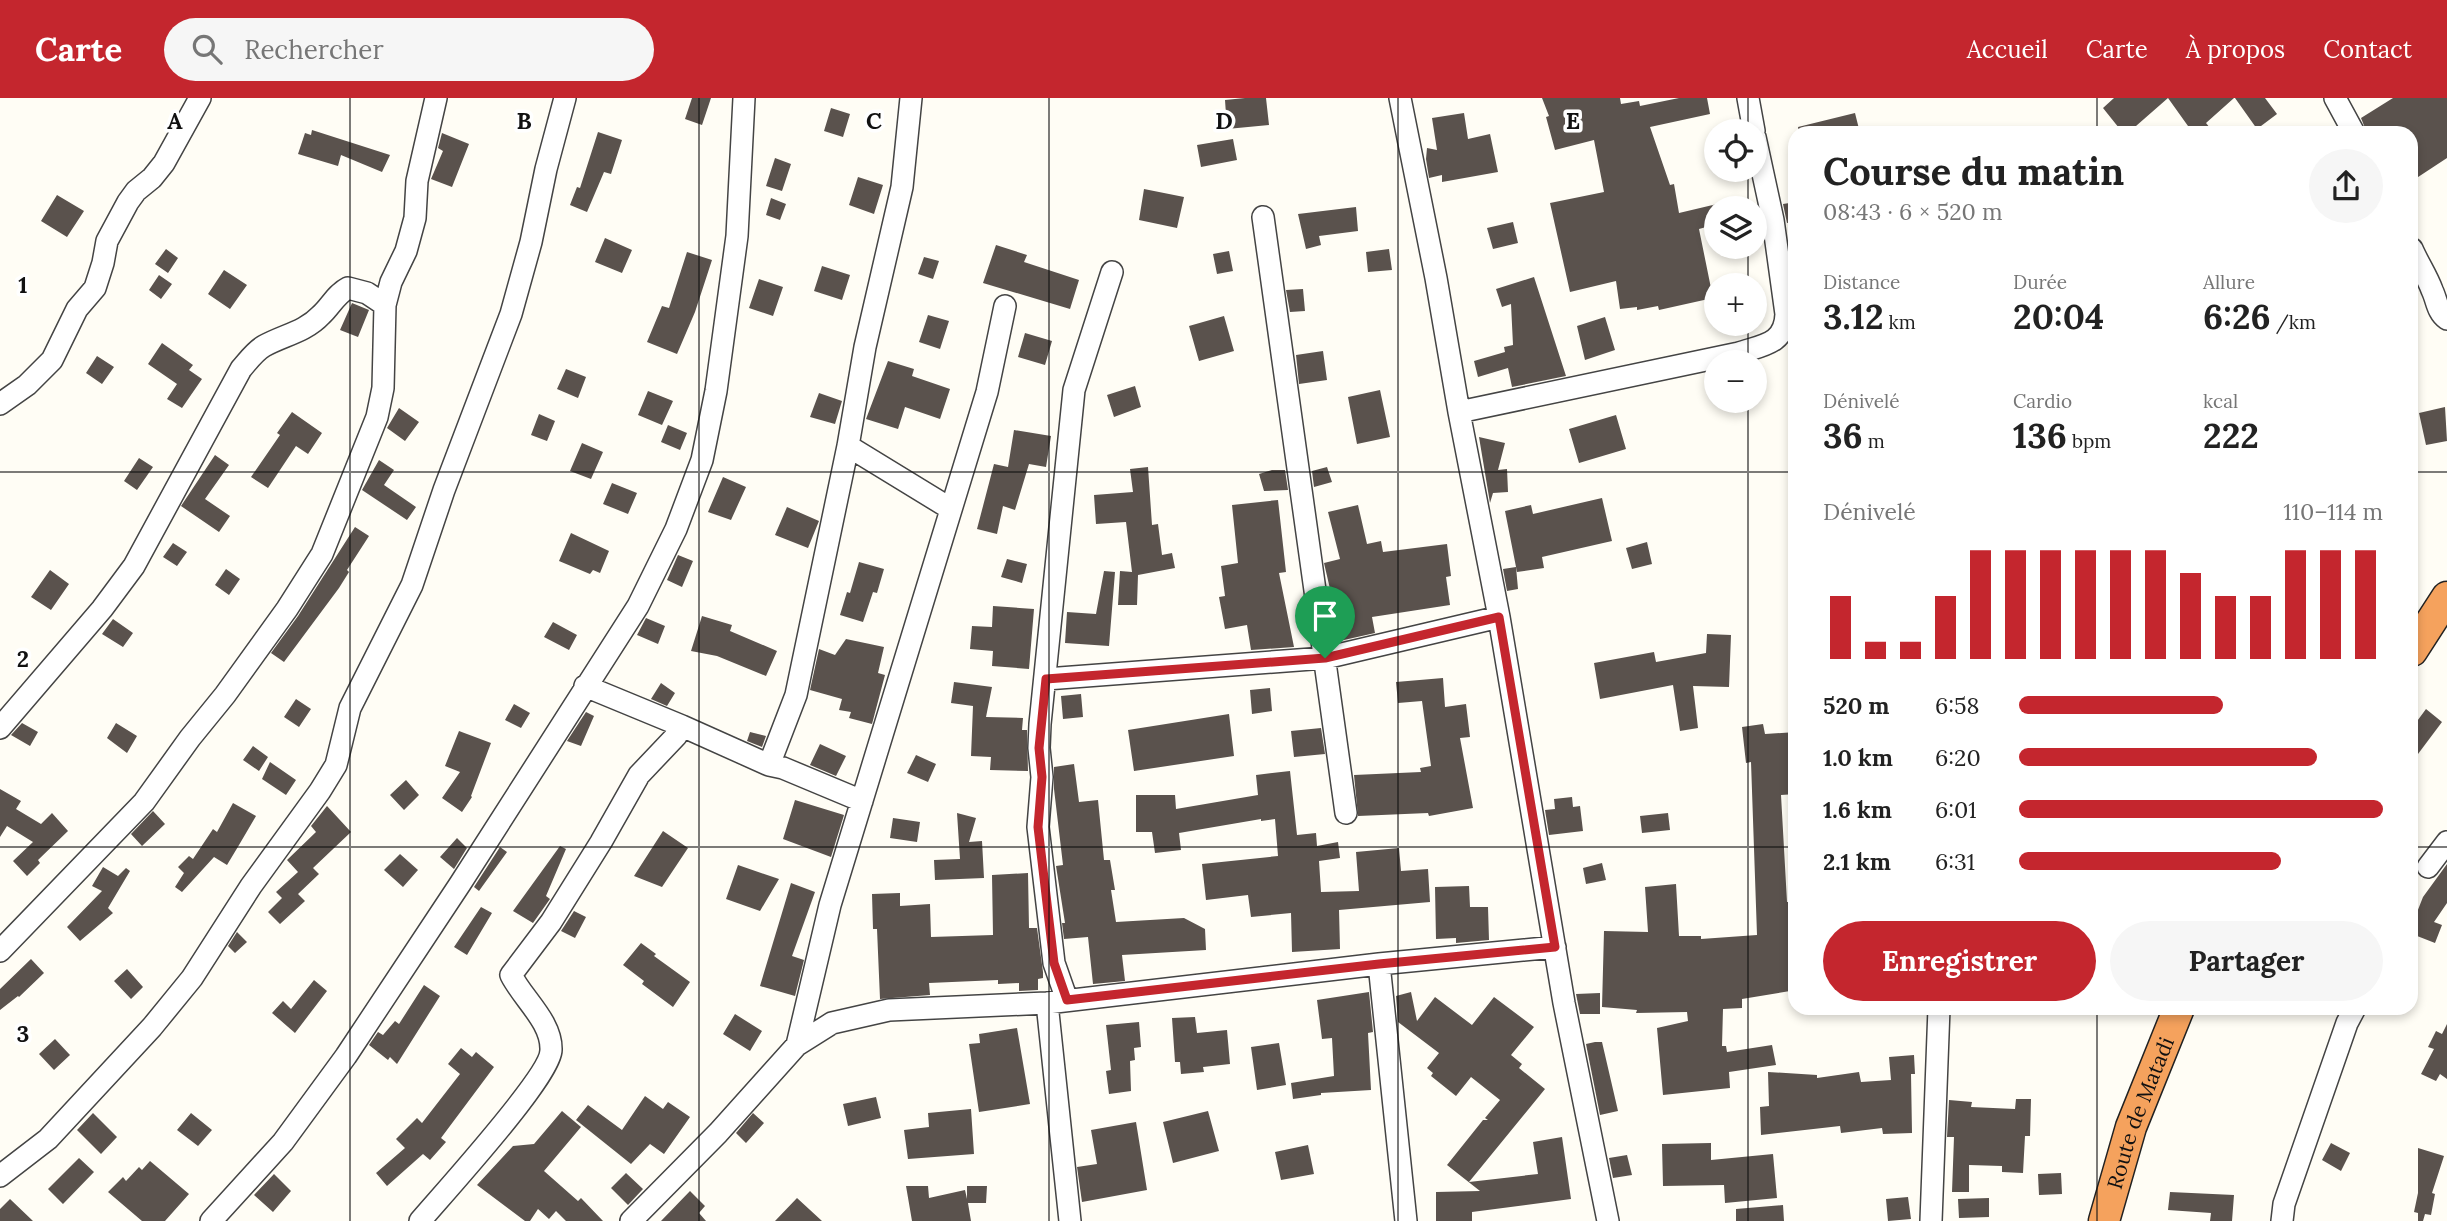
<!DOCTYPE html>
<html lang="fr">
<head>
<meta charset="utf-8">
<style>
  :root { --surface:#fff; --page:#f6f6f6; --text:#222; --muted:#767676; --accent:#c4262e }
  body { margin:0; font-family:Lora,serif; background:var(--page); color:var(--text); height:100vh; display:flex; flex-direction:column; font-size:26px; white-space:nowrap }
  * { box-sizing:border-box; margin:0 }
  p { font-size:23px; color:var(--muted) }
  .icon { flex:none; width:38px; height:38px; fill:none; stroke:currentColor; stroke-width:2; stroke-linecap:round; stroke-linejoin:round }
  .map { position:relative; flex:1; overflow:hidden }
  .drawer { position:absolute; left:1788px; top:28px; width:630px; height:889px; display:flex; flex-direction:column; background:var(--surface); border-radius:21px; box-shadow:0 4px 10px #0003 }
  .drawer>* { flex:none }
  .tools { position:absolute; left:1704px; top:21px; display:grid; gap:14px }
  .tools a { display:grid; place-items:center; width:63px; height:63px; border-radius:50%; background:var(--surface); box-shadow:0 4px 10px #0003; font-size:35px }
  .pin { position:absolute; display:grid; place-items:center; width:60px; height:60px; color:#fff; margin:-72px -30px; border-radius:50% 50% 50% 0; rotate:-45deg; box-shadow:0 0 7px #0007 }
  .pin .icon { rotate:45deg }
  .round { display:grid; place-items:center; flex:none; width:74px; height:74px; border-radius:37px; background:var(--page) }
  .headline { display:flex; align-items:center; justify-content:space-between; height:119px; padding:0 35px }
  h1 { font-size:38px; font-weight:700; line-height:52px }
  .stats { display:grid; grid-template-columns:repeat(3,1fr); gap:10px; height:119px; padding:7px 35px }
  .stats div { display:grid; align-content:center }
  .stats b { font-size:35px; font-weight:700 }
  .stats small { font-size:19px; font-weight:400 }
  .stats p { font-size:19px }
  .chart { height:196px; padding:14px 35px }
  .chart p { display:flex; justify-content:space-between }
  .chart svg { width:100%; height:126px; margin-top:7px; stroke:var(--accent); stroke-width:6 }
  .cta { display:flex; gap:14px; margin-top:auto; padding:14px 35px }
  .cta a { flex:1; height:80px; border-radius:42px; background:var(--accent); color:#fff; font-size:28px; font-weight:700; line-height:80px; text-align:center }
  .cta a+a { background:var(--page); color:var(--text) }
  ul { padding:0 35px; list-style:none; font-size:23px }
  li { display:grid; grid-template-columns:112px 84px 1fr; align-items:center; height:52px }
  li i { height:18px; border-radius:9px; background:var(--accent) }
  header { display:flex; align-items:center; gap:42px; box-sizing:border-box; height:98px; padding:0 35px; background:var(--accent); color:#fff }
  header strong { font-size:33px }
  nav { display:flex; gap:38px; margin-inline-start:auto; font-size:24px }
  .search { width:490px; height:63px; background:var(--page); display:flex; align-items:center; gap:18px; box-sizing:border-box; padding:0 24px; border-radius:38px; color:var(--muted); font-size:26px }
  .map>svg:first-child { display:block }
  .building { fill:#5a524d }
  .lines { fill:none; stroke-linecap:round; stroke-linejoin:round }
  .minor-casing { stroke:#444; stroke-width:24 }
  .highway-casing { stroke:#222; stroke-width:33 }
  .minor { stroke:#fff; stroke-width:21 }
  .highway { stroke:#f5a25d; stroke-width:30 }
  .route-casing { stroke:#fff; stroke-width:14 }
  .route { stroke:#c4262e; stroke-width:9 }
  .grid { fill:none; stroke:#111; stroke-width:2; stroke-opacity:0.55 }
  .labels { text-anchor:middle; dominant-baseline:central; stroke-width:7; stroke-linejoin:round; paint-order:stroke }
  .street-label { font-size:21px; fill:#111; stroke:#fff }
  .grid-label { font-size:23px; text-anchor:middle; font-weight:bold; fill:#111; stroke:#fff; stroke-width:7; stroke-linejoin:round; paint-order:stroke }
</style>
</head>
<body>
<header>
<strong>Carte</strong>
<div class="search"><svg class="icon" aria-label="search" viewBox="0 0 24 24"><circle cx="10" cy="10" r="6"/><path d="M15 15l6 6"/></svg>Rechercher</div>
<nav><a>Accueil</a><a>Carte</a><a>À propos</a><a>Contact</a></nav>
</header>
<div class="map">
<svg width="2447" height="1123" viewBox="0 0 2447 1123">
  <rect width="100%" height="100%" fill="#fffdf5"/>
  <path class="building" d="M692,0H711L702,27L685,21Z
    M1245,0H1266L1269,27L1227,31L1225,2Z
    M1542,0H1620L1621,6L1639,3L1640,8L1679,0H1707L1710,16L1650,29L1670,87L1674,86L1679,115L1717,106V126L1699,131L1713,200L1659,212L1658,208L1637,212V209L1620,211L1616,183L1570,194L1550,105L1604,94L1594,42L1555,52L1546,19L1549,18Z
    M2114,0H2234L2206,25L2214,35H2193L2168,0L2128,35H2123L2103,10Z
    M2235,0H2265L2277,16L2257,31Z
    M2393,0H2447V60L2412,83V35H2367L2361,20Z
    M831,10L850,16L843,39L824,33Z
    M1464,15L1468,41L1490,36L1498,74L1442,84V77L1429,80L1426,61L1427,50L1437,52L1432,20Z
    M1855,15L1860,35H1799L1798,29Z
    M312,32L390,57L382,74L341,57L338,68L298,56L305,35L311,37Z
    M598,34L622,42L611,76L604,74L587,114L570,107L577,89L580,90Z
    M442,35L469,46L452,89L431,81L443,53L438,50Z
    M1233,41L1237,62L1201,69L1197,47Z
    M775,60L791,66L782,93L766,88Z
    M858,79L883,87L874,116L849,107Z
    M1144,91L1184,99L1177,130L1139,122Z
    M57,97L84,113L67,139L41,123Z
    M771,100L786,106L780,122L766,117Z
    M1796,104V124L1787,125L1783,106Z
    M1356,109L1358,133L1319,138L1321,147L1306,151L1298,116Z
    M1513,124L1518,145L1493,151L1487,130Z
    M605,140L632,152L622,175L595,164Z
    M996,147L1027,157L1024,164L1079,182L1070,211L983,185Z
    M166,151L178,160L168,175L155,166Z
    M1389,151L1392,172L1368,174L1366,154Z
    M1229,153L1233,173L1217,176L1213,156Z
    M687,154L712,162L695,214L677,256L647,244L662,208L669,210Z
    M924,159L939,163L933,181L918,176Z
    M822,168L850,177L842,202L814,193Z
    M224,172L247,187L230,211L208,196Z
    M159,177L172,186L161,201L149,192Z
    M1534,179L1566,278L1512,289L1508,270L1478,279L1474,263L1505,254L1504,249L1513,247L1511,206L1502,209L1496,191Z
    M759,181L783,189L773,218L749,210Z
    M1303,191L1305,213L1290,214L1286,192Z
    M352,205L369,212L358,239L340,232Z
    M928,217L949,223L940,251L919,244Z
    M1224,218L1234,253L1199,263L1189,228Z
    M1605,219L1615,252L1585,262L1577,228Z
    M1025,235L1052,243L1045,267L1018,259Z
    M162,245L193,267L189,272L202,281L182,310L167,301L177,286L148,266Z
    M1323,253L1327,282L1299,286L1296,257Z
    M97,258L114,269L102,286L86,275Z
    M888,263L914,271L912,278L950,291L940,321L905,309L898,331L866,321Z
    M566,271L586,279L578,300L557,291Z
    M1135,288L1141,309L1114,319L1107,297Z
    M1380,292L1390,339L1357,346L1348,299Z
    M648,293L673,303L662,327L638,317Z
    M819,295L842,303L835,326L810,319Z
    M2445,309L2447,343L2426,347L2419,315Z
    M399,310L419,324L405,343L387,330Z
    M292,314L322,335L308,356L296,348L268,390L251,379L280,337L277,335Z
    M539,316L555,323L547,343L531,337Z
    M1616,317L1626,351L1579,365L1569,331Z
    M668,327L687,335L680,352L661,344Z
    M1014,332L1051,338L1046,369L1029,366L1015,412L1003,408L997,436L977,431L994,366L1008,369Z
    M1479,339L1505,345L1498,372L1507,371L1508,394L1493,395L1490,405Z
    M582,345L603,354L591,381L570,373Z
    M215,357L229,367L205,401L230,418L219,434L181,408Z
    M139,360L153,369L137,392L124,383Z
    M379,362L394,372L384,387L416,409L407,422L362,392Z
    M1148,369L1152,427L1158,426L1162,457L1172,455L1175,470L1138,477L1137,507H1118L1120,473L1132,474L1126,424L1096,426L1094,397L1133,394L1130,371Z
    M1327,369L1332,384L1314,389L1312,373Z
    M1272,372H1285L1288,392L1264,393L1259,376Z
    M723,379L746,389L731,422L708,414Z
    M612,385L637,395L628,416L603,406Z
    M1602,400L1612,443L1542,459L1544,470L1517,474L1505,413L1531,407L1533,416Z
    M1278,402L1286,474L1279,475L1294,549L1251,552L1247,527L1225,531L1219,499L1225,498L1221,468L1238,465L1232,407Z
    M1358,407L1367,446L1381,443L1383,454L1447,446L1451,478L1446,479L1450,507L1372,519L1375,535L1335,544L1332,521H1337L1324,465L1340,461L1328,414Z
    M787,409L819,423L808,450L775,437Z
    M355,429L369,438L347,472L349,474L339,490L284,564L271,555L298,518Z
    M571,435L609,453L600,475L593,472L590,476L559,463Z
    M1647,444L1652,466L1632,471L1626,450Z
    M173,445L187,454L177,468L163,459Z
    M678,457L693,463L682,489L667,482Z
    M1007,461L1027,466L1022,485L1001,479Z
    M859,464L884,471L877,495L873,494L863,524L840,517L847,494L850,495Z
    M1516,469L1518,491L1507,493L1503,471Z
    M226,471L240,481L229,497L215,487Z
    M50,472L69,486L51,512L31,499Z
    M1104,473L1115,474L1109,548L1065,545L1067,514L1096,516Z
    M993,508L1034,511L1029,571L992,568L993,553L970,551L972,528L992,529Z
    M702,518L732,527L730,533L777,553L766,578L717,558L691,553Z
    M646,520L665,528L658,546L637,537Z
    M113,521L133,535L123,549L102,536Z
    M553,524L577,537L569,552L544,539Z
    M1707,536L1731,537L1729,589L1693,588L1698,630L1680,633L1673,587L1600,601L1594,565L1654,554L1656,564L1706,555Z
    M846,541L884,549L878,575L885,577L872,626L849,620L851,614L839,612L842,601L810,592L819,551L835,557Z
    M1443,580L1445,609L1466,606L1470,639L1460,640L1473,710L1429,718L1428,715L1358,718L1354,677L1421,674L1420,670L1431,668L1422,603L1398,605L1396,584Z
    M954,584L992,589L986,619L1023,620L1022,632H1027L1028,673L990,672L991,659L971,658L973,608L951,605Z
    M661,585L675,595L667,608L651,601Z
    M1270,590L1272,613L1252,616L1250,592Z
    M1081,596L1083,619L1063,621L1061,598Z
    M296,601L311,611L299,629L284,619Z
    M514,606L530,615L521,630L505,622Z
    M2426,611L2442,624L2412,664V630Z
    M586,614L594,618L581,648L567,643Z
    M1229,616L1234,658L1134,673L1128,632Z
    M22,625L38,634L30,648L11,637Z
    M116,625L137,638L127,655L107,640Z
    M1763,626L1765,636L1796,634V696L1781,697L1787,804H1796V892L1742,901V910L1723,911L1722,948H1726L1727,954L1772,947L1776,967L1729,974L1730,990L1663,997L1657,930L1688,923L1687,914L1636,915L1637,912L1602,909L1604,833L1648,834L1645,789L1676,786L1679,838H1701V841L1757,837L1751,664L1746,665L1742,629Z
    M1321,630L1325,656L1294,659L1291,633Z
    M459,633L491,645L471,698L472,699L462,714L442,700L460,674L445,668Z
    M750,634L766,638L762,649L747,643Z
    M820,646L846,658L836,678L810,667Z
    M253,648L268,659L259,673L243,662Z
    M916,657L936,666L928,684L907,675Z
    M270,664L296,682L286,697L262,681Z
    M1074,666L1079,704L1098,702L1104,762H1110L1115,792H1111L1116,824L1184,820L1205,831L1206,852L1122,857L1125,883L1093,886L1088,839L1064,841L1062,825H1065L1056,768L1063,767L1054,691V669Z
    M1290,673L1297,737L1316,735L1317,748L1338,744L1340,760L1319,763L1321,794L1359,793L1356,754L1399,750L1401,773L1428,771L1430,804L1339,812L1340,851L1292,854L1291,815L1251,819L1248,797L1206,802L1202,766L1278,758L1275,721L1261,723V721L1179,735L1181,752L1155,755L1152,734H1136V697H1175L1176,711L1258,697L1256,677Z
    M406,682L419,697L404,712L390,697Z
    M0,691L21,703L16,711L41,726L52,715L68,733L38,762L40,765L27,778L13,763L33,744L7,728L0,739Z
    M1572,699L1573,709L1580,708L1583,733L1549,737L1545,712L1555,711L1554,701Z
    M795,702L844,717L831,759L783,741Z
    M233,705L256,718L239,747L227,767L214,759L182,794L175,789L184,775L178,769L189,758L193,761L213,731L217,734Z
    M327,708L351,734L313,770L319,776L298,796L305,803L280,826L268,814L282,800L276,794L298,774L287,762L316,734L311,728Z
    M153,713L165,726L142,748L131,736Z
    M957,715L976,720L969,744L982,743L984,780L935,782L934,762L960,761Z
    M1668,715L1670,732L1642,735L1640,718Z
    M893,720L920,724L917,744L890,740Z
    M663,733L688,750L662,789L634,778Z
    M457,740L467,750L454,771L440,759Z
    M560,748L566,751L546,798L550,801L533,825L513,813Z
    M500,749L507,754L479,793L474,789Z
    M400,756L418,772L403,789L384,772Z
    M1602,765L1606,782L1586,786L1583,770Z
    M2447,766V805L2434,824L2442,827L2435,845L2412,836V827L2423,799Z
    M738,767L779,781L760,813L726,801Z
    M103,769L118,778L126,770L130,773L108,810L113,815L80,843L67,829L102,793L92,788Z
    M1028,775L1029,830H1037L1043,874V880L1038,881V892L1019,893V885L998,886V882L929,885L930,897L880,901L877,831H873L872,796L900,795V808L930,806L931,839L993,837L992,777Z
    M791,785L815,794L792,858L804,862L795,898L760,888Z
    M1469,788L1470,809H1488L1489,842L1456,845V840L1436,841L1435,789Z
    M481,809L492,815L467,857L454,849Z
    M574,813L586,819L575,840L561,833Z
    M237,834L247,844L235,855L228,848Z
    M641,845L656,856L654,858L690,884L673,909L642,886L644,883L623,867Z
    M31,861L44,875L19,899L18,898L0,912V891Z
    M127,871L143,889L131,901L114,883Z
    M314,882L327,893L295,935L272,915L283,903L291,911Z
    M424,887L440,898L397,966L390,959L388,962L369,947L378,934L383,937L395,923L399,926Z
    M1369,894L1373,934L1368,935L1371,992L1321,995V997L1293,1001L1291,985L1334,978L1332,940L1322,941L1317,902Z
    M1411,894L1417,923L1435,899L1472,927L1494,899L1534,929L1511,957L1522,966L1519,970L1545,991L1469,1084L1538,1076L1533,1044L1562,1039L1571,1101L1472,1114V1123H1436V1094L1480,1093L1447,1067L1483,1022H1488L1485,1020L1500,1002L1471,979L1456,998L1431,978L1433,975L1427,970L1439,955L1398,924L1396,898Z
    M1600,895V916H1580L1576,896Z
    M735,916L762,933L750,953L723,936Z
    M1195,919L1197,935L1227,932L1230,966L1203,969L1204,974L1181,976L1180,964H1175L1172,920Z
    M1139,924L1141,949L1134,950L1135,962L1130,963L1131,993L1109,996L1106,973L1111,972L1106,927Z
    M2447,926V981L2440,976L2436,983L2421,976L2434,951L2428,949L2436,933L2442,936Z
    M1017,930L1030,1006L979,1014L969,946L980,945L979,936Z
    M55,941L70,957L54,972L39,956Z
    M1595,944H1602L1618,1013L1600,1017L1586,946Z
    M1279,945L1286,987L1257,992L1251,949Z
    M461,950L472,959L476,954L494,969L441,1040L446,1044L430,1062L423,1056L387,1088L376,1075L405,1050L396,1041L417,1020L422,1025L460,976L448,966Z
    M1914,957L1915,976H1911L1912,1035L1883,1036L1882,1030L1841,1035L1840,1028L1761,1037L1760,1009L1769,1008L1768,974L1817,977V980L1859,974L1861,984L1891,982L1889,959Z
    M645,998L663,1011L668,1004L690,1019L664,1056L650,1046L631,1066L576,1022L588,1007L622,1032Z
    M876,999L881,1020L848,1028L843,1006Z
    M2016,1001H2031L2030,1038H2025L2023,1075L2002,1074V1068L1969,1067V1094H1952L1954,1039H1947L1949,1002L1972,1004L1971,1009L2015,1011Z
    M971,1011L974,1056L908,1061L904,1032L929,1029L928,1015Z
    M562,1013L581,1029L544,1073L578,1103L581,1100L603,1123H566L556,1113L549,1121L538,1111L530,1123H525L477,1087L513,1048L534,1046Z
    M1208,1013L1219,1053L1173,1065L1163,1024Z
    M93,1015L117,1039L101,1056L77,1032Z
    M191,1015L212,1032L198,1048L177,1032Z
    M753,1015L764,1025L746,1045L736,1035Z
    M1136,1024L1147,1092L1082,1104L1077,1069L1097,1066L1091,1032Z
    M1711,1045V1062L1773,1056L1777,1100L1725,1105L1724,1087L1663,1088L1662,1046Z
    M2331,1045L2350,1055L2341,1073L2322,1062Z
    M1308,1047L1314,1076L1281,1082L1275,1054Z
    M2418,1050L2444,1058L2432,1095L2435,1096L2431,1117L2425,1116L2423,1123H2418V1115L2414,1114L2418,1095Z
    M1627,1057L1632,1077L1613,1080L1609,1060Z
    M79,1060L94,1074L63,1106L48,1091Z
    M150,1063L189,1096L165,1123H142L108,1094L123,1079L126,1083L139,1069L142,1072Z
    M626,1075L643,1091L628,1107L611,1090Z
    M2061,1075L2062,1096L2039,1097L2038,1076Z
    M274,1076L291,1093L273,1114L254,1097Z
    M906,1088H928L929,1100L965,1092L967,1101V1088H987L986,1105H968L971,1123H912Z
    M690,1093L705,1108L699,1115L706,1123H661Z
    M2170,1094L2234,1097L2232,1123H2210L2211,1115L2168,1112Z
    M1908,1099L1911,1121L1888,1123L1886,1101Z
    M797,1100L822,1123H775Z
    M1989,1100V1119L1959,1120L1958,1101Z
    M10,1101L33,1123H0V1111Z
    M1783,1107L1784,1123H1736V1111Z"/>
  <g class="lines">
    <g class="minor-casing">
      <path id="minor" d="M1400,0L1436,180L1459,314L1499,519L1564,905L1608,1123
        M1748,0L1754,33
        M2335,0L2354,35
        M1263,119L1346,715
        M2412,151C2418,165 2427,178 2432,192C2437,202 2437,214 2447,221
        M0,306L27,287L52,262L77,211L95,190L103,165L107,143L128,104L136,93L152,80L164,65L200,0
        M1459,314L1739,255C1763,247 1785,246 1786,216L1773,122L1755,39
        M848,348L951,411
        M1046,581L1325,560L1499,519
        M585,588L682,628
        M0,630L102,511L134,468L241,271C248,263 255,253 264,248C284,237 305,234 321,217C331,208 336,196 348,190L367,195L385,207
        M769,667L783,670L862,703
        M2428,769L2447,744
        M0,853L144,704L190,640L225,597L287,511L322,456L377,319L383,290L385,207L391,184L406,153L415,120L417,83L436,0
        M1379,866L1406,1123
        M1067,902L1054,865L1038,729L1042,679L1039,650L1040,626L1074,292L1112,174
        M1047,905L1070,1123
        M797,947L830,807L987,294L1005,208
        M0,1078L48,1041L152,929L192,880L251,788L320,693L336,667L350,610L412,487L444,392L511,216L531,144L546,71L565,0
        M211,1123L283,1044L346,958L460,786L638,508L676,431L702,362L716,293L737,138L744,0
        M420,1123C442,1097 551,978 551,952C552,924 523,901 511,877L551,824L601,744L639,677L676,638L682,628L769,667L796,597L848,348L865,249L902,89L911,0
        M631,1123L718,1035L797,947L832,925L889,912L1047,905L1379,866L1555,849
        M1931,1123L1939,910
        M2282,1123L2284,1106L2347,925L2355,910"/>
    </g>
    <g class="highway-casing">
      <g id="highway">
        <path d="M2412,553L2447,499"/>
        <path id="s1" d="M2104,1123L2131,1029L2179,910"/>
      </g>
    </g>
    <use href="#minor" class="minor"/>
    <use href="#highway" class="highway"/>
  </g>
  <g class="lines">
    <g class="route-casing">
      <path id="route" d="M1499,519L1555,849L1379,866L1067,902L1054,865L1038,729L1042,679L1039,650L1046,581L1325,560Z"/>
    </g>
    <use href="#route" class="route"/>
  </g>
  <path class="grid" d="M350,0V1123M699,0V1123M1049,0V1123M1398,0V1123M1748,0V33M2097,0V35M1748,72V110M1748,149V187M1748,226V264M1748,303V1123M0,374H1796M2412,374H2447M0,749H1796M2412,749H2447M2097,910V1123"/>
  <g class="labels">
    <g class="street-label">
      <text stroke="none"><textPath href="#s1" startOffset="114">Route de Matadi</textPath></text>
    </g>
  </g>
  <g class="grid-label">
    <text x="175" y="31">A</text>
    <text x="524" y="31">B</text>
    <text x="874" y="31">C</text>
    <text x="1224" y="31">D</text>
    <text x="1573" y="31">E</text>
    <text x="23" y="195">1</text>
    <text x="23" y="569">2</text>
    <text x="23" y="944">3</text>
  </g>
</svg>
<div class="tools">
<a><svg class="icon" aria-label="locate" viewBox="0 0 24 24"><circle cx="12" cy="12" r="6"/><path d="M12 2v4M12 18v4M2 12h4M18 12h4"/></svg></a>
<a><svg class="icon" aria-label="layers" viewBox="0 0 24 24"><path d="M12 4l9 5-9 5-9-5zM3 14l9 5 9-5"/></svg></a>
<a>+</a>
<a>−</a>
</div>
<div class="pin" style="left:1325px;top:560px;background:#1e9e55"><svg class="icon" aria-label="arrive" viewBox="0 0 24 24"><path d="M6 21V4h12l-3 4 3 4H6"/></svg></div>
<section class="drawer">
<div class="headline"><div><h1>Course du matin</h1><p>08:43 · 6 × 520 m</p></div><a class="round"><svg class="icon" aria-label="share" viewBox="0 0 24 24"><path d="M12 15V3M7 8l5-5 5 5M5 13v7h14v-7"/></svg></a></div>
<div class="stats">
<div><p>Distance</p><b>3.12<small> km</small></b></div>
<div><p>Durée</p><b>20:04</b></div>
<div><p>Allure</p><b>6:26<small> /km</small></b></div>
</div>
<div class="stats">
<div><p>Dénivelé</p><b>36<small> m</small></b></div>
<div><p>Cardio</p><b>136<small> bpm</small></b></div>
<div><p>kcal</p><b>222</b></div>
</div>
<div class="chart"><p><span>Dénivelé</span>110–114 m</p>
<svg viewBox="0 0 160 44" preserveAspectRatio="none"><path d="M5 44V22M15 44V38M25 44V38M35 44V22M45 44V6M55 44V6M65 44V6M75 44V6M85 44V6M95 44V6M105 44V14M115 44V22M125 44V22M135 44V6M145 44V6M155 44V6"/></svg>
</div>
<ul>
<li><b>520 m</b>6:58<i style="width:56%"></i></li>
<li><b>1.0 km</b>6:20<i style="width:82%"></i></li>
<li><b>1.6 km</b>6:01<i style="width:100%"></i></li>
<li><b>2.1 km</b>6:31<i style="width:72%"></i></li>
</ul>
<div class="cta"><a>Enregistrer</a><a>Partager</a></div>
</section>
</div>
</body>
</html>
